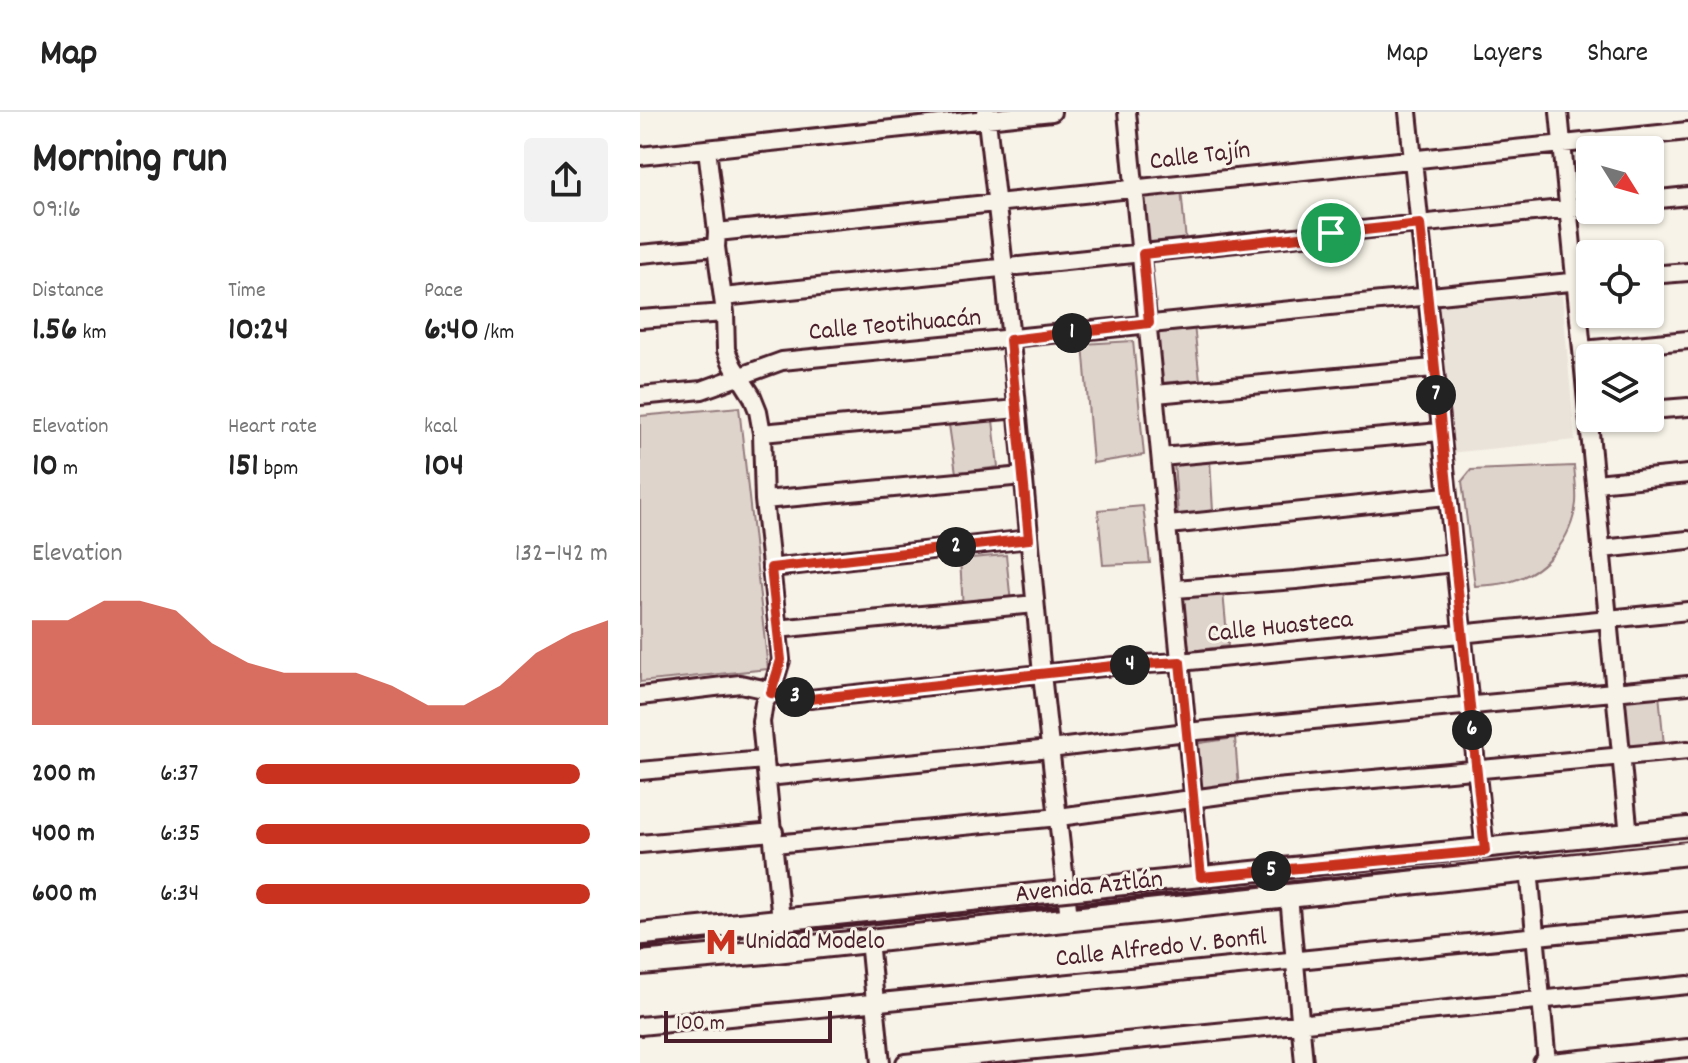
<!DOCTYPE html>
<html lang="en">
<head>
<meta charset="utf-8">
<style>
  :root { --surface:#fff; --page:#f2f2f2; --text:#222; --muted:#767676; --line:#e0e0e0; --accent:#c8321e }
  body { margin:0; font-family:Dekko,sans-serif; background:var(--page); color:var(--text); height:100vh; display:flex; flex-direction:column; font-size:30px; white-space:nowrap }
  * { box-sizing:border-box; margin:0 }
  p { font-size:26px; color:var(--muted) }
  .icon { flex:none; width:44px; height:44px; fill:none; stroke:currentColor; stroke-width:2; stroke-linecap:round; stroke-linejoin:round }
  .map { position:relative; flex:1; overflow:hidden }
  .side { display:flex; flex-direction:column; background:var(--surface); width:640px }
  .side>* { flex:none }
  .needle { width:52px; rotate:127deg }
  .controls { position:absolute; left:936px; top:24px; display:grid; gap:16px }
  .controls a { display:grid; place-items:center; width:88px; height:88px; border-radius:8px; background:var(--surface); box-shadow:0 2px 6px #0004; font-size:40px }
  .scale { position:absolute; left:24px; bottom:20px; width:168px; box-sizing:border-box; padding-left:8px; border:4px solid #4a1f2b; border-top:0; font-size:22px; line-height:28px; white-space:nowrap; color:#4a1f2b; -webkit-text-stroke:6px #f7f3e8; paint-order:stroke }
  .pin { position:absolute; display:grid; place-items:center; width:68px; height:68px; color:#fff; margin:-34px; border:4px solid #fff; border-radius:50%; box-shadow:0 2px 8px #0007 }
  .km { position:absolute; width:40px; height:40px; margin:-20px; border-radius:50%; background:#222; color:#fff; font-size:22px; line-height:40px; text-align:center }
  .round { display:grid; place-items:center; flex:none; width:84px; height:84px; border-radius:8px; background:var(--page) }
  .overview { display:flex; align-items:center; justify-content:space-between; height:136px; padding:0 32px }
  h1 { font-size:44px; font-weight:700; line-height:60px }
  .metrics { display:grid; grid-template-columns:repeat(3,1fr); gap:12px; height:136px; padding:8px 32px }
  .metrics div { display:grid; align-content:center }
  .metrics b { font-size:34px; font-weight:700 }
  .metrics small { font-size:22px; font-weight:400 }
  .metrics p { font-size:22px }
  .chart { height:224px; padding:16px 32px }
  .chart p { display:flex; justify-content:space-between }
  .chart svg { width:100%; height:144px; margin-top:8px; fill:var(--accent); opacity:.7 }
  ul { padding:0 32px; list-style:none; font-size:26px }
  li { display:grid; grid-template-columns:128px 96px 1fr; align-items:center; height:60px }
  li i { height:20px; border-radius:10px; background:var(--accent) }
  header { display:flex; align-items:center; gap:48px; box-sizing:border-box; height:112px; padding:0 40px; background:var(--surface); border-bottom:2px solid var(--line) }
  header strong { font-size:38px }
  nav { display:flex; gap:44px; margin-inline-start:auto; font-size:28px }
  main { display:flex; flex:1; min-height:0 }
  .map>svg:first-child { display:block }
  .built { fill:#eae3da }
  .green { fill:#ded4cc; stroke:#947a7c; stroke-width:2 }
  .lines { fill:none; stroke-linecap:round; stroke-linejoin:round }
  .minor-casing { stroke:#4a1f2b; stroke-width:22 }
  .major-casing { stroke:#4a1f2b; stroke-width:28 }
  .minor { stroke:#f7f3e8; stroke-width:16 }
  .major { stroke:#f7f3e8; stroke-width:22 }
  .rail { stroke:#4a1f2b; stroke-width:3 }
  .route-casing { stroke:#fff; stroke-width:16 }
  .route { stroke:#c8321e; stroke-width:10 }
  .labels { text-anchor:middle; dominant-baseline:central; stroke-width:6; stroke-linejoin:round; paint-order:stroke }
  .street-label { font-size:26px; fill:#4a1f2b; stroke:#f7f3e8 }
  .poi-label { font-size:26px; fill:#4a1f2b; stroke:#f7f3e8; text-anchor:start }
</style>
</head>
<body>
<header>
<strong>Map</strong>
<nav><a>Map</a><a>Layers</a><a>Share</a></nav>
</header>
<main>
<section class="side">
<div class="overview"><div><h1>Morning run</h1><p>09:16</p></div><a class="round"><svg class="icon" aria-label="share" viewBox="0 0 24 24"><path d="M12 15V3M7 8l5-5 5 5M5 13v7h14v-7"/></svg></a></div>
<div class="metrics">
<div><p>Distance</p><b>1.56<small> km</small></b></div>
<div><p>Time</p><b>10:24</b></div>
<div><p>Pace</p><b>6:40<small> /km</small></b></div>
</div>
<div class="metrics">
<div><p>Elevation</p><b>10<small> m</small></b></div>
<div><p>Heart rate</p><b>151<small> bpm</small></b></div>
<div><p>kcal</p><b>104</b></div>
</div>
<div class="chart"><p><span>Elevation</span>132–142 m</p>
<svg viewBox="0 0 160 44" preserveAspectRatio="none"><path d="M0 44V12L10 12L20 6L30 6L40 9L50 19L60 25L70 28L80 28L90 28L100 32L110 38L120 38L130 32L140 22L150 16L160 12V44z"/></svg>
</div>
<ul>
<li><b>200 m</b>6:37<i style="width:92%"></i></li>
<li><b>400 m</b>6:35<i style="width:95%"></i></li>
<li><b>600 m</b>6:34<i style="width:95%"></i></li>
</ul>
</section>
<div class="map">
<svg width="1048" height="951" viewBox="0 0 1048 951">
  <rect width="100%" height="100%" fill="#f7f3e8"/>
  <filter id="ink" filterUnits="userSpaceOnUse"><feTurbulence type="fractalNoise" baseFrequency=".0125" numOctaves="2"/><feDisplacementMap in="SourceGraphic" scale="16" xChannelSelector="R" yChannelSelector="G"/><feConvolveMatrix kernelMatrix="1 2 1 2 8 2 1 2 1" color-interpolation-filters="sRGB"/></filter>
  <g filter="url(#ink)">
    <path class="built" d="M922,183L935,328L809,341L796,194Z"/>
    <path class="green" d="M541,77L546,130L503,136L498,82Z
      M554,213L560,268L518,271L512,218Z
      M493,229L504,343L453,351L443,232Z
      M99,295L128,557L0,570V304Z
      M353,308L358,355L316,361L309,313Z
      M570,347L573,399L538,403L534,351Z
      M934,354C935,366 937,380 936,391C932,427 906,459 872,469C861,473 847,473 835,474L822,369L831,358Z
      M503,394L510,451L463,453L458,398Z
      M366,443L371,491L323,497L320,447Z
      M583,480L588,534L544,540L540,485Z
      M1019,582L1024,633L986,636L981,586Z
      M595,626L599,677L559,681L553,632Z"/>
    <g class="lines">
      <g class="minor-casing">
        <path id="minor" d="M346,0L364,155L402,562L429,806
          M487,0L561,765
          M768,0L845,739
          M919,0L989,724
          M67,37L77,120L76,135L85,201L86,238L93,254L112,284L118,299L122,321L124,388L141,548L131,581L124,591L121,610L141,808
          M0,44L412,0
          M1010,88L1048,84
          M77,120L1048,19
          M0,142L76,135
          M1010,163L1048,160
          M83,185L950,94
          M0,207L85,201
          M943,238L1048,228
          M516,282L793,256
          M0,284L62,278L142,249L950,168
          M1010,298L1048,295
          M122,321L377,297
          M521,345L800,320
          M956,371L1048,362
          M124,388L383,364
          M529,413L806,384
          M962,437L1048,428
          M131,456L389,427
          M535,477L656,468L814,451
          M137,517L395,492
          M0,584L100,572L170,587L473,554L540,550L1048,499
          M0,659L124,648
          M127,665L410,637L546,620L1048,573
          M0,732L134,720
          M134,732L419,705L625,677L1048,638
          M889,757L907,951
          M649,784L664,951
          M229,828L241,951
          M0,914L1048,809
          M265,951L1048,873
          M902,951L1048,936"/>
      </g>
      <g class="major-casing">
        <path id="major" d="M0,823L1048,717
          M0,851L126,840L1048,741"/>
      </g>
      <use href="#minor" class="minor"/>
      <use href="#major" class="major"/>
      <path class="rail" d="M0,834L1048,725"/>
    </g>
  </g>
  <g class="lines" filter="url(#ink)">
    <g class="route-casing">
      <path id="route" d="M780,112L845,739L561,765L540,550L473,554L170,587L131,581L141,548L131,456L389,427L370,228L509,211L503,142Z"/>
    </g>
    <use href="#route" class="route"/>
  </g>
  <defs>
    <g id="metro-bare" transform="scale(2.4)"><path d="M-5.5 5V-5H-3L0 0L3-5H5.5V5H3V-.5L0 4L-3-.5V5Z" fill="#c8321e" stroke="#f7f3e8" stroke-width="2.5" paint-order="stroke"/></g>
  </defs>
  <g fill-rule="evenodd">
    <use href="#metro-bare" x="81" y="830"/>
  </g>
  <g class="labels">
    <g class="street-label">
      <text transform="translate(560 45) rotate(-7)">Calle Tajín</text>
      <text transform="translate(255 214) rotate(-5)">Calle Teotihuacán</text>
      <text transform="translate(640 516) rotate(-6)">Calle Huasteca</text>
      <text transform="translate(449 776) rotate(-6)">Avenida Aztlán</text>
      <text transform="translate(521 837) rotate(-6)">Calle Alfredo V. Bonfil</text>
    </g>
    <g class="poi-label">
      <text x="105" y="830">Unidad Modelo</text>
    </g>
  </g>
</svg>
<div class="controls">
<a><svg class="needle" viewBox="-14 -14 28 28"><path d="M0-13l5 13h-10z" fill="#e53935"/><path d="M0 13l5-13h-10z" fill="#767676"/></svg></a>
<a><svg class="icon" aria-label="locate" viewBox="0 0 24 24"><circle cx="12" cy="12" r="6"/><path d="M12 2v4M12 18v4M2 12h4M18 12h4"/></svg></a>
<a><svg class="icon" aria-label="layers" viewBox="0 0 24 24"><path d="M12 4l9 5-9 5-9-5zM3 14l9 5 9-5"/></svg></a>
</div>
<div class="scale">100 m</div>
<div class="pin" style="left:691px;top:121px;background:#1e9e55"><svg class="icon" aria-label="arrive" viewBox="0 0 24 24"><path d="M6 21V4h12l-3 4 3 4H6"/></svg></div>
<b class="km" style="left:432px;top:221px">1</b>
<b class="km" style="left:316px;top:435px">2</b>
<b class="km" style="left:155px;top:585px">3</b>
<b class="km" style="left:490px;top:553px">4</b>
<b class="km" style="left:631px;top:759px">5</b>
<b class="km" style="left:832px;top:618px">6</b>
<b class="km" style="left:796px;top:283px">7</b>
</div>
</main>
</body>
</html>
